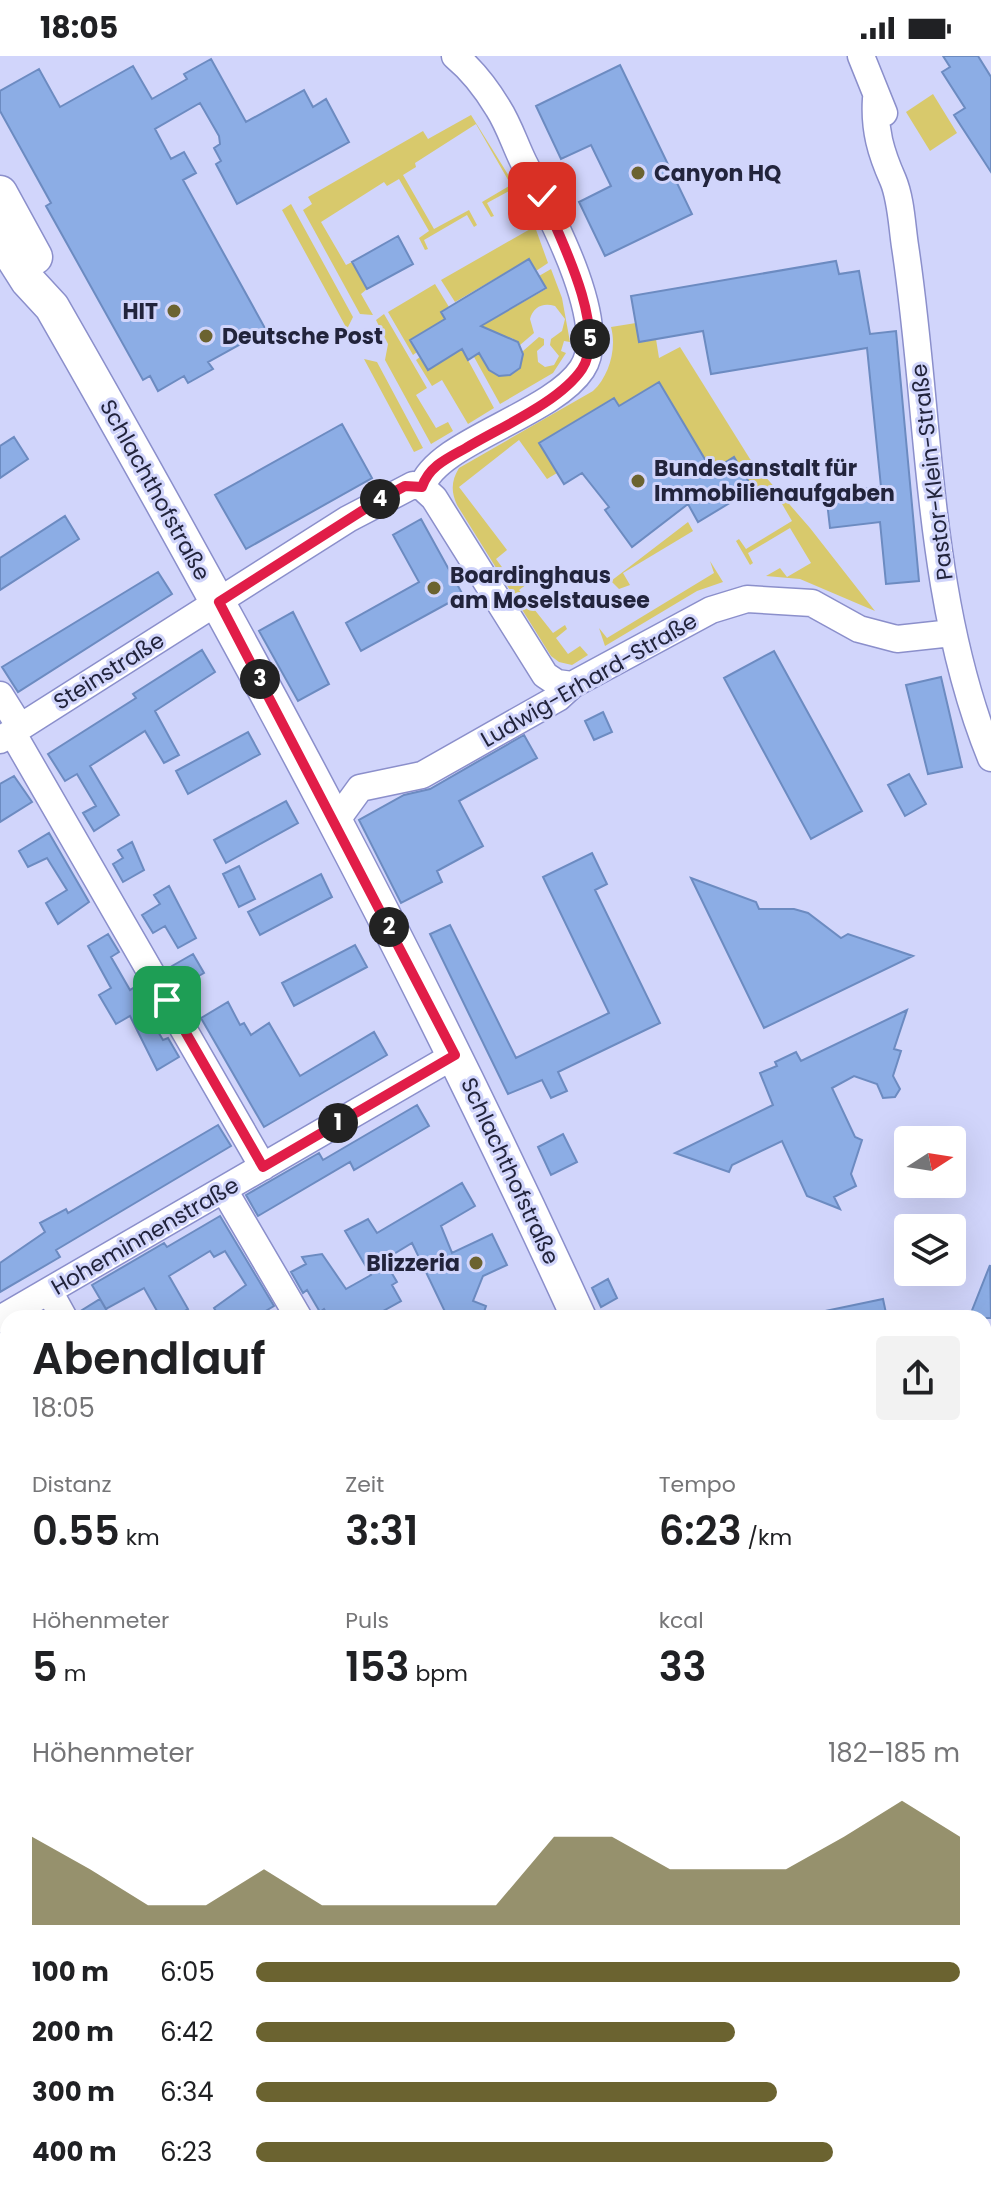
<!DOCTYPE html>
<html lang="de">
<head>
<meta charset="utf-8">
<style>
  :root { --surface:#fff; --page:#f2f2f2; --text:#202124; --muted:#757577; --accent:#6b6330 }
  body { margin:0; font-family:Poppins,sans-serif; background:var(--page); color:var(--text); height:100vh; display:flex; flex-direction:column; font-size:30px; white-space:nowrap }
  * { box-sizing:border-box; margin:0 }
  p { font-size:26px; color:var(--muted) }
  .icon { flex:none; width:44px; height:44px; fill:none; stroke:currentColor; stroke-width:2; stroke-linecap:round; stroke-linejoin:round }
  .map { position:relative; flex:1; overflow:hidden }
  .details { position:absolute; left:0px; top:1254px; width:992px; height:888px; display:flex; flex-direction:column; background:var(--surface); border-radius:24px 24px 0 0; box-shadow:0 8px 32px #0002 }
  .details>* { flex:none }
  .needle { width:52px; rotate:78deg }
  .controls { position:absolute; left:894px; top:1070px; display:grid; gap:16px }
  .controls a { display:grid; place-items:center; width:72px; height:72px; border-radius:8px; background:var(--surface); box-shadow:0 8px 32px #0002; font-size:40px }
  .pin { position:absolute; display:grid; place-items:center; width:68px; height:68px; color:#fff; margin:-34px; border-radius:16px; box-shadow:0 4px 12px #0006 }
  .km { position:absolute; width:40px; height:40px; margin:-20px; border-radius:50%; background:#222; color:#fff; font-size:22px; line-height:40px; text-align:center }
  .round { display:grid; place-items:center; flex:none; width:84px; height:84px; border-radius:8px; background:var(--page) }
  .head { display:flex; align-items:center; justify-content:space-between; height:136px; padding:0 32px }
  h1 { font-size:44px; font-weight:600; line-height:60px }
  .figures { display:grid; grid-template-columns:repeat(3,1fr); gap:12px; height:136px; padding:8px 32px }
  .figures div { display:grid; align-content:center }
  .figures b { font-size:40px; font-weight:600 }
  .figures small { font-size:22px; font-weight:400 }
  .figures p { font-size:22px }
  .chart { height:224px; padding:16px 32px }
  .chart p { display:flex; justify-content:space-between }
  .chart svg { width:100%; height:144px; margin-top:8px; fill:var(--accent); opacity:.7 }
  ul { padding:0 32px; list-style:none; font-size:26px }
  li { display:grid; grid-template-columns:128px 96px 1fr; align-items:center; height:60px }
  li i { height:20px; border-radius:10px; background:var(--accent) }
  .status { display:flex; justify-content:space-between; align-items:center; height:56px; padding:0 40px; background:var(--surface); direction:ltr }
  .status svg { height:22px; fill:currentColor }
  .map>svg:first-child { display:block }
  .green { fill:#d8c96c }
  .water { fill:#0c9cbd }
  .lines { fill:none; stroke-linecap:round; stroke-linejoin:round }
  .canal { stroke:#0c9cbd; stroke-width:20 }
  .building { fill:#8cade5; stroke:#6c8bc1; stroke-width:2 }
  .minor-casing { stroke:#8b8fcb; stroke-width:29 }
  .major-casing { stroke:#8b8fcb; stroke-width:37 }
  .minor { stroke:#fff; stroke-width:26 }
  .major { stroke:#fff; stroke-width:34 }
  .route-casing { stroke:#fff; stroke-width:16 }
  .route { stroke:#e11d48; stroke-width:10 }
  .poi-dot { fill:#6b6330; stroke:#d1d5fb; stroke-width:3 }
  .labels { text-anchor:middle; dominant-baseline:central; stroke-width:6; stroke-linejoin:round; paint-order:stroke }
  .poi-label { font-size:22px; font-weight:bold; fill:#22243c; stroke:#d1d5fb; text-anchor:start }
  .street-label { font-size:22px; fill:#22243c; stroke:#d1d5fb }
</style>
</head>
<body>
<div class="status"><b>18:05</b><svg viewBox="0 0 49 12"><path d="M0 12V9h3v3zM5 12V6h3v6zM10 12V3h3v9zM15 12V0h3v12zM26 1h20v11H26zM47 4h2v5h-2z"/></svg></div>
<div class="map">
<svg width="991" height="2142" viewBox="0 0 991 2142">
  <rect width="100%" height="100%" fill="#d1d5fb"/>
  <path class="green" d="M933,38L957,77L930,95L906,56Z
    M471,59L522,141L517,144L511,134L487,147L494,160L491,161L482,146L511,129L476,68L415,107L416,111L403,119L434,173L469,154L477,169L474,171L467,159L424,184L428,193L425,194L419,182L429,175L399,123L387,130L384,126L321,166L346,209L352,206L367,233L361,238L373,259L360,258L303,154L312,148L308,141L423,75L428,83Z
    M291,148L353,261L347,273L282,154Z
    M530,157L548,207L536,215L529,203L455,246L441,224L532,172L526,160Z
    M551,213L562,242L570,286L564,285L561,295L566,297L553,317L500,348L468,290L483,299L489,314L506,320L519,312L523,295L539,281L544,283V289L537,295L538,306L545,311L554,309L559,300L550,289L551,283L562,275L565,263L555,250C543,246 533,251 530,263L534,277L520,289L512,282L474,274L546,233L539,220Z
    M435,228L449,251L441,256L445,263L411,283L417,296L413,299L388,256Z
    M384,258L427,332L416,339L436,372L448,366L453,375L431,388L385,304L388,288L376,264Z
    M636,267L656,283L659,302L680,291L750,403L810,472L875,555L800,523L766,520L780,512L787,521L811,507L790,472L748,497L753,507L750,509L736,485L739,483L746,493L792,465L775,436L760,445L734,402L704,419L622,357L613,342L539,387L557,417L547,423L519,384L459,431L507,494L496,503L510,522L522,513L531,525L519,534L553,577L565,569L567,573L556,582L568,598L580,590L588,599L572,609L559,606L551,600L457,449C451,436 451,425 459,412L593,335C609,320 617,293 611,271Z
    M462,293L494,352L468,368L442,324L432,330L416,304L420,301L428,314Z
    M364,303L377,306L423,392L414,396Z
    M688,466L693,475L623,517L630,529L619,533L611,525Z
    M710,505L723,526L697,535L605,590L599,572L607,582L714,517Z
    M516,2134H623L620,2142H515Z"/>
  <path class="water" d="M991,1345V2142H850L853,2134H984V1369Z
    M623,2134H706L703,2142H620Z"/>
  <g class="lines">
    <path class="canal" d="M984,1328L986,1322L991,1324"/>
  </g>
  <path class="building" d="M943,0H978L991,21V116L954,59L965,52L942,16L950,11Z
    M211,3L246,66L304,34L313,51L326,43L349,86L237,148L216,108L221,105L214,92L220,88L219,80L200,47L155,73L171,103L184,96L196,117L183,124L266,274L208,306L213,313L188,327L184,320L158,335L150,320L143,324L46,150L51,147L0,55V35L39,13L60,51L133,10L152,43L187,23L184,18Z
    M620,9L692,158L605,200L579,146L611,130L591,89L561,103L536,50Z
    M398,180L413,208L367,233L352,206Z
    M529,203L546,232L481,270L518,286L523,298L520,312L510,319L499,320L489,314L479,297L468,304L462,293L428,314L410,284L445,263L441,256Z
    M836,205L839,218L859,215L870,278L896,275L919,525L886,528L880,466L830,472L826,437L881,431L867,292L711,318L703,275L639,286L631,240Z
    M659,326L712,415L734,401L753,433L698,466L688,448L632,491L605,454L609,451L582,417L564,428L539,387L614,342L619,350Z
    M342,368L372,422L246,493L215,439Z
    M14,381L28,403L0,422V390Z
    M65,460L79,483L0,534V502Z
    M421,463L463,539L361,595L346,567L419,526L393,479Z
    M158,516L172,538L18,636L2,611Z
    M293,556L329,628L298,645L259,575Z
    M202,594L215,616L155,655L179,699L164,707L145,675L90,710L119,759L94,775L83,757L96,750L77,718L65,725L48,698L136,642L133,638Z
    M774,595L862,755L811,783L724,622Z
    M941,621L962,711L928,718L906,629Z
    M603,656L612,676L594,684L585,665Z
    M248,676L260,698L188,738L176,715Z
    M524,679L537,702L459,745L483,790L437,815L442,826L401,847L359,764L404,739L430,733Z
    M909,718L926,748L905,760L888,729Z
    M14,720L32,746L0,766V728Z
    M286,745L298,767L226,807L214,784Z
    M49,777L89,846L58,868L46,847L67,834L47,802L28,811L19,795Z
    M132,786L144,814L123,826L113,808L123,802L118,794Z
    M592,797L607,828L595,834L660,967L558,1016L567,1035L551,1042L542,1024L508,1038L430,878L450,869L516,1002L609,957L543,821Z
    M239,810L255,843L239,851L223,818Z
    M321,818L332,841L260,879L248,856Z
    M691,822L756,846L759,853H794L808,857L841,882L848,878L913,900L764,972Z
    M169,830L196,882L178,892L165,870L153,877L142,859L160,848L154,839Z
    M108,878L119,896L111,901L130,934L138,929L149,949L144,952L163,984L168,982L179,1001L157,1014L130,960L116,968L99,939L111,932L88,890Z
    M355,889L367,911L294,950L282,927Z
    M193,898L204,917L183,929L172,910Z
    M228,946L240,969L244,967L251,979L269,967L300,1020L374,976L387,999L264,1071L201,962Z
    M907,954L894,993L901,995L893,1020L900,1033L895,1041L883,1042L877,1028L854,1020L832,1032L855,1081L862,1084L851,1118L856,1130L834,1141L840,1153L807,1140L782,1085L732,1109L729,1116L675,1097L773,1049L760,1017L777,1010L775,1006L796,996L801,1005Z
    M417,1049L429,1070L354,1114L350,1106L258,1160L246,1139L319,1097L323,1104Z
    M218,1069L231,1090L56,1194L60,1201L0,1236V1207L45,1176L40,1167L66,1153L68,1157Z
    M563,1078L577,1106L551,1119L538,1091Z
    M462,1127L475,1150L441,1170L452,1197L492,1178L507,1209L483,1220L473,1245L486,1250L482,1262H448L412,1187L384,1204L397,1226L392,1229L401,1245L374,1260L329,1262L324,1253L320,1256L307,1234L303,1237L291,1216L306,1208L302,1201L322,1198L346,1233L371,1219L345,1175L368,1163L377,1177Z
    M220,1160L274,1250L254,1262H220L214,1252L246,1229L225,1195L214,1201L210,1195L169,1220L188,1253L172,1262H161L144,1232L106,1253L92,1229L164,1187L167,1191Z
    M990,1209L991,1262H969Z
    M608,1223L617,1242L601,1251L592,1232Z
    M100,1243L111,1262H80L79,1256Z
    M883,1243L887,1262H826L825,1255Z"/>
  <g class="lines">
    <g class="minor-casing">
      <path id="minor" d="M861,0L884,57
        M876,43C874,74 881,97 893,124C901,143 902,170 905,190C931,360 925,540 991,702
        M422,431C436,386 552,359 582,313C612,269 546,150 524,107C515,89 509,69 498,52C486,32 473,15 455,0
        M0,639L20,671
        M12,676L263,1111
        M0,684L348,463L413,429L422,431L434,442L545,619L557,627L572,629
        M336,765L360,732L422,719L558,642L572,629L711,554L747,543L812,547L859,573L897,583L952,577
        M224,1134L299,1262
        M49,1235L64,1262
        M0,1263L455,999
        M0,1430L8,1426
        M0,1711L8,1708
        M0,1850L8,1848
        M0,1911L8,1932
        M0,2006L8,2002
        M395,2142L397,2134
        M508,2142L509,2134"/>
    </g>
    <g class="major-casing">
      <path id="major" d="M0,137L35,201
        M0,181L28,225L52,251C241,581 421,916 579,1262
        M457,2142L460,2134
        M485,2142L489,2134"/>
    </g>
    <use href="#minor" class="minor"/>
    <use href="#major" class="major"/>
  </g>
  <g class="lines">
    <g class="route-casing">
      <path id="route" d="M167,944L263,1111L455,999L219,546L379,444L405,430L422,431C429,410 448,402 466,392C499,372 560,346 582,313C608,274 559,179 542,140"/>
    </g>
    <use href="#route" class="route"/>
  </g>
  <g class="poi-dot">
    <circle cx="638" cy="117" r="8"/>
    <circle cx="174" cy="255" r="8"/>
    <circle cx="206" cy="280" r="8"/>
    <circle cx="638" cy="425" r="8"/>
    <circle cx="434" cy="532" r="8"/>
    <circle cx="476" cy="1207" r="8"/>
  </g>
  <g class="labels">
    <g class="poi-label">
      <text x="654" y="117">Canyon HQ</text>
      <text x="158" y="255" text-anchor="end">HIT</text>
      <text x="222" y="280">Deutsche Post</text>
      <text x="654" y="412">Bundesanstalt für<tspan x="654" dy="25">Immobilienaufgaben</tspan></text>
      <text x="450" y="519">Boardinghaus<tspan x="450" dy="25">am Moselstausee</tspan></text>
      <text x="460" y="1207" text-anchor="end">Blizzeria</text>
    </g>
    <g class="street-label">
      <text transform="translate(932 416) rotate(-97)">Pastor-Klein-Straße</text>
      <text transform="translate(155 434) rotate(61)">Schlachthofstraße</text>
      <text transform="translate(109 615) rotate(-32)">Steinstraße</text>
      <text transform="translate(589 624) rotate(-30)">Ludwig-Erhard-Straße</text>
      <text transform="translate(510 1115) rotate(65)">Schlachthofstraße</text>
      <text transform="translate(145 1180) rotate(-30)">Hoheminnenstraße</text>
    </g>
  </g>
</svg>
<div class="controls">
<a><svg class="needle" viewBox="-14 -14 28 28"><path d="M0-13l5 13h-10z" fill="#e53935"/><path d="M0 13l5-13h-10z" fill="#757577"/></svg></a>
<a><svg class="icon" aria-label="layers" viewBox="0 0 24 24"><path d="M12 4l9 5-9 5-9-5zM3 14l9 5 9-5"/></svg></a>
</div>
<div class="pin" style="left:167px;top:944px;background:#1e9e55"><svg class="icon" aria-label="arrive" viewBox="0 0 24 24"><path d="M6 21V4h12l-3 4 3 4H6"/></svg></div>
<div class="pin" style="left:542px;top:140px;background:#d93025"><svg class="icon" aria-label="check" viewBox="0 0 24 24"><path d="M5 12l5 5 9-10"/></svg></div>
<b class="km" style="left:338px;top:1067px">1</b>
<b class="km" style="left:389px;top:871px">2</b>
<b class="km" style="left:260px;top:623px">3</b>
<b class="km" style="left:380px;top:443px">4</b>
<b class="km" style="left:590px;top:283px">5</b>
<section class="details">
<div class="head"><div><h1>Abendlauf</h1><p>18:05</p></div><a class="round"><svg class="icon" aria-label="share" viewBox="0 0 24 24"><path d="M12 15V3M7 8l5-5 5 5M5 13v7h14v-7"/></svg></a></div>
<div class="figures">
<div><p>Distanz</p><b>0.55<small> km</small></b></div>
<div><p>Zeit</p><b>3:31</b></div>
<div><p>Tempo</p><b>6:23<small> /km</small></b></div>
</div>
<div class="figures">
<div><p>Höhenmeter</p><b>5<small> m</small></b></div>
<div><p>Puls</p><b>153<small> bpm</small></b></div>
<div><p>kcal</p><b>33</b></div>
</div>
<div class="chart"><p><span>Höhenmeter</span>182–185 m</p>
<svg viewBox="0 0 160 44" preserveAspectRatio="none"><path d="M0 44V17L10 27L20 38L30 38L40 27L50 38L60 38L70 38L80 38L90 17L100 17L110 27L120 27L130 27L140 17L150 6L160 17V44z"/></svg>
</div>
<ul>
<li><b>100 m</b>6:05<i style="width:100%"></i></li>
<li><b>200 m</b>6:42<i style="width:68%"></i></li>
<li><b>300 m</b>6:34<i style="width:74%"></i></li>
<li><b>400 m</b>6:23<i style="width:82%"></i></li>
</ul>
</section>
</div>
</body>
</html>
